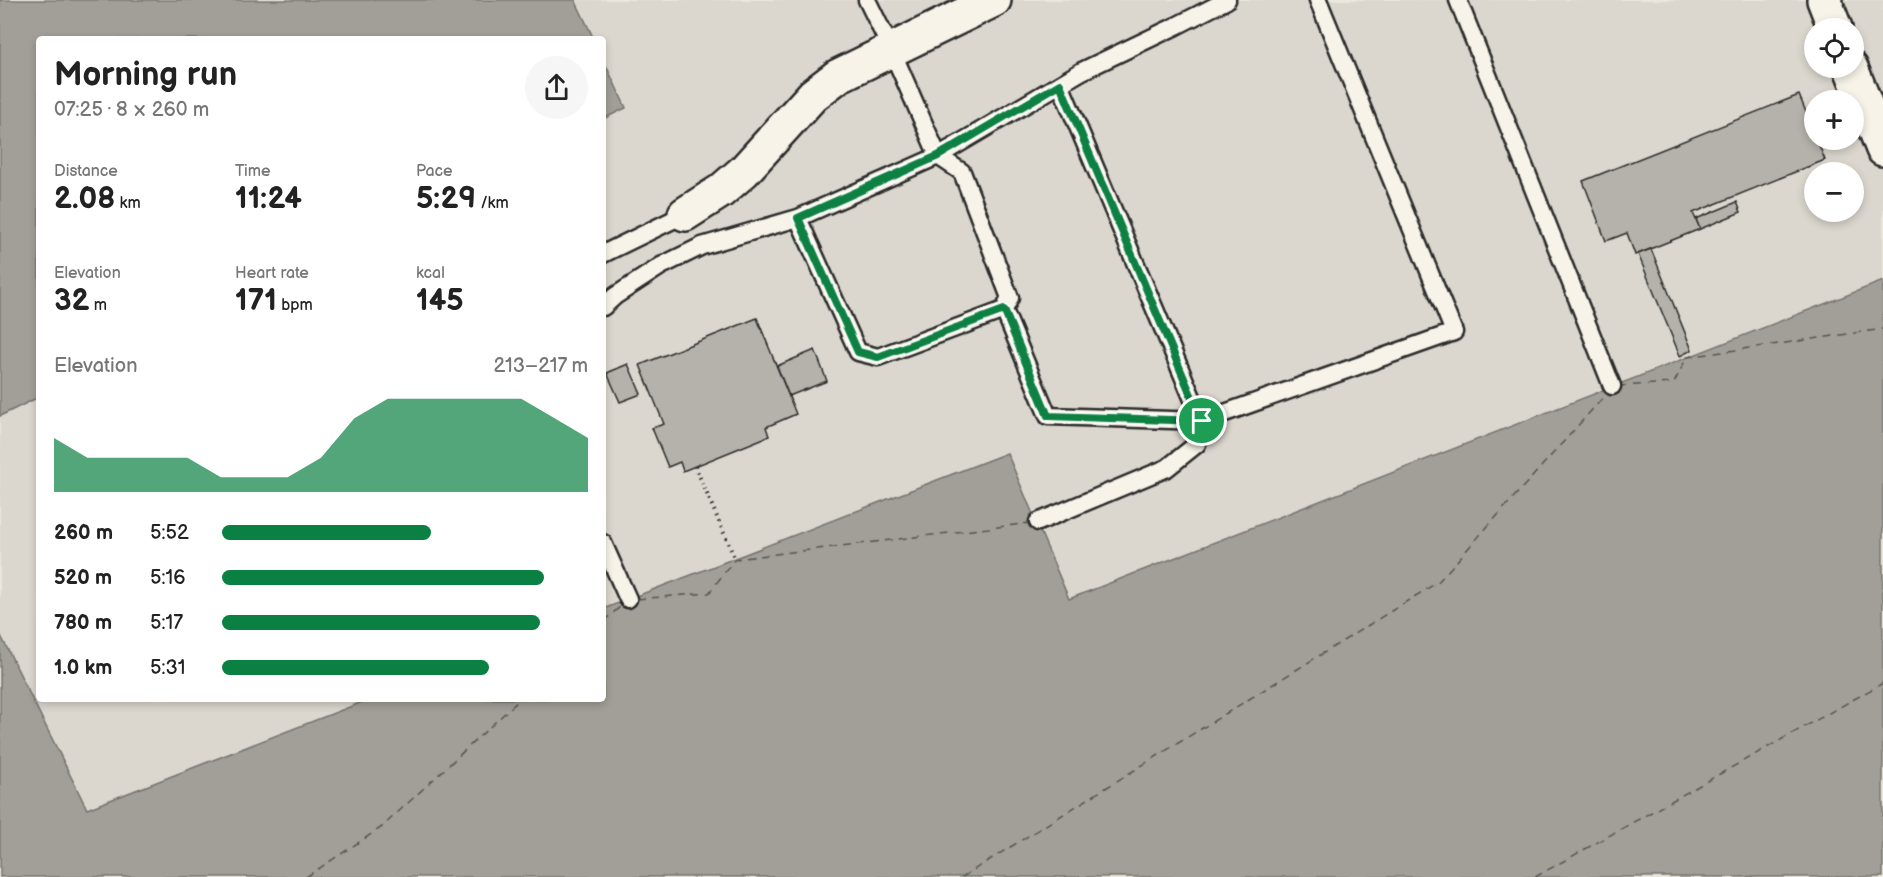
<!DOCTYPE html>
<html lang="en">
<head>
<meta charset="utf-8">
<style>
  :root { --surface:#fff; --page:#f6f6f6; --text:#222; --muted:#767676; --accent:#0b8043 }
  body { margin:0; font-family:"Balsamiq Sans",sans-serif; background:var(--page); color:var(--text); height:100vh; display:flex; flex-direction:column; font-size:22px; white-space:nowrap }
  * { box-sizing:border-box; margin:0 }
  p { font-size:20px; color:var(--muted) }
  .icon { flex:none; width:33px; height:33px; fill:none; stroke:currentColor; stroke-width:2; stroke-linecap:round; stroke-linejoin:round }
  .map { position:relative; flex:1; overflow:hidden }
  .sheet { position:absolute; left:36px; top:36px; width:570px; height:666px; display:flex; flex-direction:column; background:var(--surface); border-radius:6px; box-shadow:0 3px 9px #0003 }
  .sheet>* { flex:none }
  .buttons { position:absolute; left:1804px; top:18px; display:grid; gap:12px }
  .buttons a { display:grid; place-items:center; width:60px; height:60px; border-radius:50%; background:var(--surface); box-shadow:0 3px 9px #0003; font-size:30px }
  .pin { position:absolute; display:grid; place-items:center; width:51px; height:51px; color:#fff; margin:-26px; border:3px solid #fff; border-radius:50%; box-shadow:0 2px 6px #0007 }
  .round { display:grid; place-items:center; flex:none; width:63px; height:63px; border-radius:32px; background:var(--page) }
  .overview { display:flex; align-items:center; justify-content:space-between; height:102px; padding:0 18px }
  h1 { font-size:33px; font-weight:700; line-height:45px }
  .metrics { display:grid; grid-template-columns:repeat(3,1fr); gap:9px; height:102px; padding:6px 18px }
  .metrics div { display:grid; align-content:center }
  .metrics b { font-size:30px; font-weight:700 }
  .metrics small { font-size:16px; font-weight:400 }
  .metrics p { font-size:16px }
  .chart { height:168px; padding:12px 18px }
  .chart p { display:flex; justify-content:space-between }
  .chart svg { width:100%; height:108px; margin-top:6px; fill:var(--accent); opacity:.7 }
  ul { padding:0 18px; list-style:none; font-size:20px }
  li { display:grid; grid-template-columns:96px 72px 1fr; align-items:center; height:45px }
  li i { height:15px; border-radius:8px; background:var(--accent) }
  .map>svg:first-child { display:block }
  .built { fill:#dbd7ce; fill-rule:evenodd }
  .water { fill:#a29f98; stroke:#72716c; stroke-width:1.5 }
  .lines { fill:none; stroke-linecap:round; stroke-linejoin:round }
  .ferry { stroke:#555451; stroke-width:1.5; stroke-dasharray:8 6; stroke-linecap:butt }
  .building { fill:#b5b2ab; stroke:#2b2b2b; stroke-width:1.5 }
  .lane-casing { stroke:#2b2b2b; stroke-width:21 }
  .secondary-casing { stroke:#2b2b2b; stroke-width:38 }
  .path { stroke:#2b2b2b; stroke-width:4; stroke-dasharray:1.5 4.5; stroke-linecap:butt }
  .lane { stroke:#f7f3e8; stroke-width:16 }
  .secondary { stroke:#f7f3e8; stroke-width:33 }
  .route-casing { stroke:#fff; stroke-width:12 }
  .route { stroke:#0b8043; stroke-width:8 }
</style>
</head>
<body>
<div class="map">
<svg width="1883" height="877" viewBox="0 0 1883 877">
  <rect width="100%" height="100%" fill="#ebe7dd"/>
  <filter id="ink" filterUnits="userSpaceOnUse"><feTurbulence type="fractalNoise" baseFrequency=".0167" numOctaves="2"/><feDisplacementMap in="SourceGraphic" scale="12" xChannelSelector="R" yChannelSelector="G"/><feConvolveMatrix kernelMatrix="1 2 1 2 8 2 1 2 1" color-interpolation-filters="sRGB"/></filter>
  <g filter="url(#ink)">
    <path class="built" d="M575,0H1883V281L1069,599L1038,522L1006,453L603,609V119L626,107L603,59V39H594ZM1815,28H1854V68H1815ZM1815,100H1854V140H1815ZM1815,172H1854V212H1815Z
      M39,397V699H371L86,809L0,634V416Z"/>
    <path class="water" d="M0,0H575L594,39H39V397L0,416Z
      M603,59L626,108L603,119Z
      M1883,281V877H0V634L87,809L370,699H603V609L1007,453L1069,599Z"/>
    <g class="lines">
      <path class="ferry" d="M1619,386L1674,383L1687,357L1883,329
        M637,599L709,593L735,559L1030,523
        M603,622L622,605
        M306,877L382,827L520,699
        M962,877L1438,582L1608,392
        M1535,877L1883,683"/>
    </g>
    <path class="building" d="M1799,95L1815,134V140H1817L1825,160L1693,213L1700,229L1635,255L1627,233L1606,241L1583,181Z
      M1737,202L1741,212L1700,229L1696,219Z
      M1651,249L1692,350L1680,356L1638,254Z
      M757,318L796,414L766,427L769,436L683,471L680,462L668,467L652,428L664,424L640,365Z
      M815,350L827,381L789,396L777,366Z
      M628,364L641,394L620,402L607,373Z"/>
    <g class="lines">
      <g class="lane-casing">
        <path id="lane" d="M1458,0L1612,386
          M798,218L858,352L878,357L1004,310L1010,298L962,172L938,156L892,51L867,0
          M603,254L685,214
          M603,307L615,296L661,266L702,246L798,218L938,156L1082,71L1176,26L1227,0
          M1004,310L1048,416L1202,421L1060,84
          M1038,522L1167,468L1197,444L1202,421L1454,332L1318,0
          M603,543L628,599"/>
      </g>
      <g class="secondary-casing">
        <path id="secondary" d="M1824,0L1835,28
          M1851,68L1883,149
          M685,214L721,191L744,171L813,95L838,76L994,0"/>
      </g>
      <path class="path" d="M695,466L735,559"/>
      <use href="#lane" class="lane"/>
      <use href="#secondary" class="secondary"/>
    </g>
  </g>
  <g class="lines" filter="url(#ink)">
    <g class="route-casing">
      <path id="route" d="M1060,84L1202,421L1048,416L1004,310L878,357L858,352L798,218L938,156Z"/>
    </g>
    <use href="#route" class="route"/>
  </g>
</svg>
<div class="buttons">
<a><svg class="icon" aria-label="locate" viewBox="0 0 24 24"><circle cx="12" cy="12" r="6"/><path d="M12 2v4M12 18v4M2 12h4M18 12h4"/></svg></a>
<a>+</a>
<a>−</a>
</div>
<div class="pin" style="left:1202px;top:421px;background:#1e9e55"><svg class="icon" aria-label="arrive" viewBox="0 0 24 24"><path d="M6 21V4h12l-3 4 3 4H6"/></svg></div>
<section class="sheet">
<div class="overview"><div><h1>Morning run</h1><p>07:25 · 8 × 260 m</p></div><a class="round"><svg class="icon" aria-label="share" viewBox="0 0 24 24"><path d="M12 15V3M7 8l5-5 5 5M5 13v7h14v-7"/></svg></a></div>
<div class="metrics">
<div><p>Distance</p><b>2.08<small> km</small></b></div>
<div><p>Time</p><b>11:24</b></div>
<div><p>Pace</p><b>5:29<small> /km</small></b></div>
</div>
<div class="metrics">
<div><p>Elevation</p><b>32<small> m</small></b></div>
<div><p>Heart rate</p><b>171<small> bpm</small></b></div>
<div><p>kcal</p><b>145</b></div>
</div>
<div class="chart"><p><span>Elevation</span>213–217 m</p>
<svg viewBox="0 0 160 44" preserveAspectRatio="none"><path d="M0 44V22L10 30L20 30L30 30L40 30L50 38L60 38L70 38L80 30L90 14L100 6L110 6L120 6L130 6L140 6L150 14L160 22V44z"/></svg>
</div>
<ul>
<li><b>260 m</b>5:52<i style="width:57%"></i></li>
<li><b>520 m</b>5:16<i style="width:88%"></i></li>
<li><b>780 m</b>5:17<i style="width:87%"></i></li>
<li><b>1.0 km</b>5:31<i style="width:73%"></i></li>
</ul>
</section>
</div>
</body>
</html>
